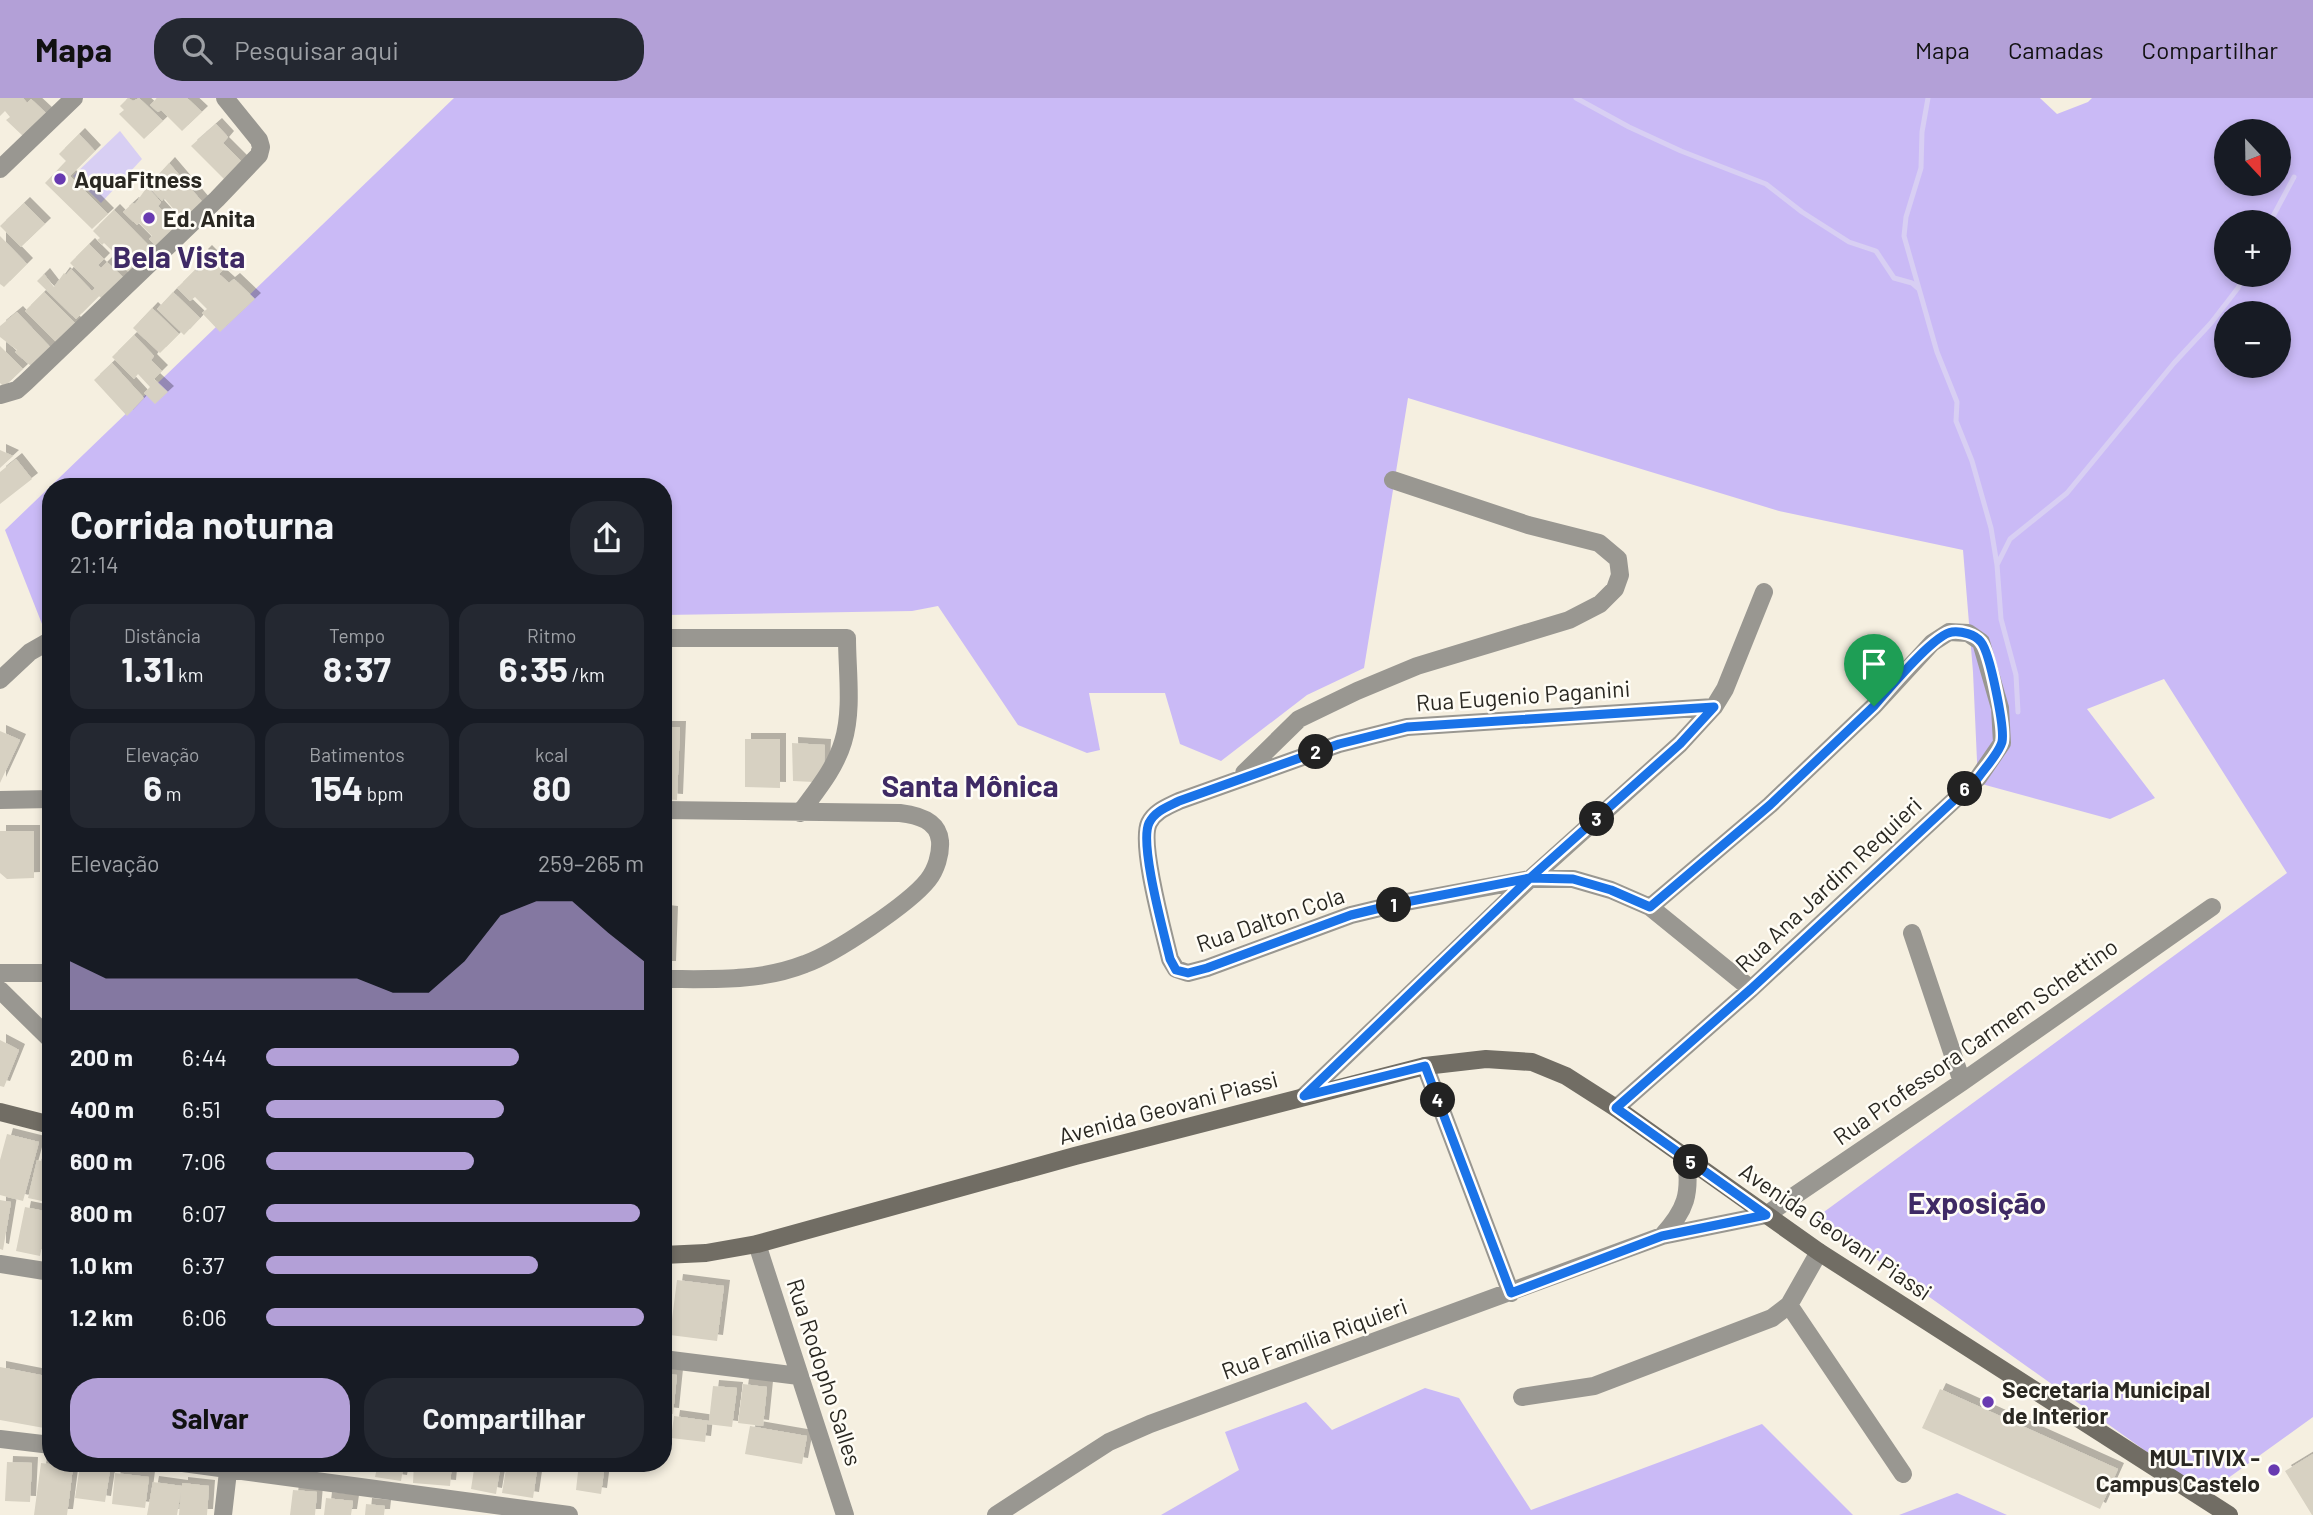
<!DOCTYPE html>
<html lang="pt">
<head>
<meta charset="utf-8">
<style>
  :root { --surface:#171b24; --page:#242831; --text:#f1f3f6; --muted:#9ea1a6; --accent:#b3a0d7 }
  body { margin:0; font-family:Barlow,sans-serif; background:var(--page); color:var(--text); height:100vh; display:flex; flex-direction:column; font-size:26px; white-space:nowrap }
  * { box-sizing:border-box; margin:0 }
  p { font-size:23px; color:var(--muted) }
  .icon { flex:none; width:38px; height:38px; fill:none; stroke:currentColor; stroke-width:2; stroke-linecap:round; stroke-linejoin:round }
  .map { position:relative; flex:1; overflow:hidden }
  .drawer { position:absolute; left:42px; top:380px; width:630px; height:994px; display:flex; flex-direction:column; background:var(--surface); border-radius:28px; box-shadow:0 4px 10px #0003 }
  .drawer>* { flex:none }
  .needle { width:46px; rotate:158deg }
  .controls { position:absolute; left:2214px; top:21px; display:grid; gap:14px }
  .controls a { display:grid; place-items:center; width:77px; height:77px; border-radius:50%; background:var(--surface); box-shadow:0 4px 10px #0003; font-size:35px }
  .pin { position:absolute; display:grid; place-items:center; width:60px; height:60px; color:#fff; margin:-72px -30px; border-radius:50% 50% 50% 0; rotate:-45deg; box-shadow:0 0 7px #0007 }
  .pin .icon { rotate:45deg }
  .km { position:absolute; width:35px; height:35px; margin:-18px; border-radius:50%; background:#222; color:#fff; font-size:19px; line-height:35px; text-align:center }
  .round { display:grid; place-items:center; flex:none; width:74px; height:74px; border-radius:28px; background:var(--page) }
  .headline { display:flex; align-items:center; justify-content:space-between; height:119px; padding:0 28px }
  h1 { font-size:38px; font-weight:700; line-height:52px }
  .metrics { display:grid; grid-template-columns:repeat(3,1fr); gap:10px; height:119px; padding:7px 28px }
  .metrics div { display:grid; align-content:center; border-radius:18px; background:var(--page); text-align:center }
  .metrics b { font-size:35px; font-weight:700 }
  .metrics small { font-size:19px; font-weight:400 }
  .metrics p { font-size:19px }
  .chart { height:196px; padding:14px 28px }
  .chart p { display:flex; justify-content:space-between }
  .chart svg { width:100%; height:126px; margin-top:7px; fill:var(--accent); opacity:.7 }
  .primary-button { display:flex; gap:14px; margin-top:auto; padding:14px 28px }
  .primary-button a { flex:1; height:80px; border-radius:28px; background:var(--accent); color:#111; font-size:28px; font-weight:700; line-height:80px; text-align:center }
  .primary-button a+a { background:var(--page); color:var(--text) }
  ul { padding:0 28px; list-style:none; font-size:23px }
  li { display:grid; grid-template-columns:112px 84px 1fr; align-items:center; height:52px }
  li i { height:18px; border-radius:9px; background:var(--accent) }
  header { display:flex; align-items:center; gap:42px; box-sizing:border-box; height:98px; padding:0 35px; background:var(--accent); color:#111 }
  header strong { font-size:33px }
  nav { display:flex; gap:38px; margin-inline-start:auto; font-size:24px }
  .search { width:490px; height:63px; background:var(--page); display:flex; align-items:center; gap:18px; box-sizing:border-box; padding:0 24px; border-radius:28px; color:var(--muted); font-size:26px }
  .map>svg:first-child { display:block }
  .green { fill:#cabaf6; fill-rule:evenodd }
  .water { fill:#d8cff3 }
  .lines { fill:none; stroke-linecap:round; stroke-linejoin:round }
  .stream { stroke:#d8cff3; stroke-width:5 }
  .building { fill:#d7d1c2; filter:url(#shadow) }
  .minor { stroke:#999791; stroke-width:18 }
  .secondary { stroke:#716d64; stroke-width:18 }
  .route-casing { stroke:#fff; stroke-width:14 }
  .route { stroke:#1a73e8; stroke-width:9 }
  .poi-dot { fill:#683ab1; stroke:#fffdf6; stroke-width:2.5 }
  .labels { text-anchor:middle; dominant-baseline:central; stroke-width:5; stroke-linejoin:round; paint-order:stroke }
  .poi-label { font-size:23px; font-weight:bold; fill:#2a2822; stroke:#fffdf6; text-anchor:start }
  .street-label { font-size:23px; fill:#2a2822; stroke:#fffdf6 }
  .district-label { font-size:30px; font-weight:bold; fill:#3f2a65; stroke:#fffdf6 }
</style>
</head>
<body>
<header>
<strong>Mapa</strong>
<div class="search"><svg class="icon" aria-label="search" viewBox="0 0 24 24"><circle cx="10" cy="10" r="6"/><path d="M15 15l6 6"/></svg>Pesquisar aqui</div>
<nav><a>Mapa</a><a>Camadas</a><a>Compartilhar</a></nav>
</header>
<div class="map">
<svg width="2313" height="1417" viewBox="0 0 2313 1417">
  <defs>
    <filter id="shadow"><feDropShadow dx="6" dy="-6" stdDeviation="0" flood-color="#0004"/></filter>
  </defs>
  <rect width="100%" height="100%" fill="#f5efe0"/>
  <path class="green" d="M454,0H2040L2057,16L2088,4L2092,0H2313V1319L2206,1396L1817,1119L2287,775L2164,581L2087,611L2155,700L2110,721L1978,685L1973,574L1963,452L1779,413L1408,300L1364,570L1307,597L1221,663L1180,646L1165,595H1089L1100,652L1087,655L1018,627L938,508L912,513L663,517V388H51V525L42,526L5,432ZM2226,33H2278V86H2226ZM2226,124H2278V177H2226ZM2226,215H2278V268H2226Z
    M1425,1290L1459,1300L1531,1412L1762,1326L1853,1417H1161L1239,1372L1225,1334L1306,1304L1332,1332Z
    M1957,1395L2007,1417H1899Z"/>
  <path class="water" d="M120,33L142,61L101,105L73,78Z"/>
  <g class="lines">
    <path class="stream" d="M1576,0L1629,29L1681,53L1766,86L1802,114L1849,144L1876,153L1894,180L1912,185L1919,191
      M1928,0L1922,34L1921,70L1906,119L1904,138L1937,254L1957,304L1956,323L1972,363L1991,430L1997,467L2001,521L2016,577L2018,614
      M2270,124L2294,79
      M1997,467L2010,441L2067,395L2174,265L2211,225L2238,190L2244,177"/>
  </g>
  <path class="building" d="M0,0H23L27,5L31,1L47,16L24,39L6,22L10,19L5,13L0,18Z
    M128,0L133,3L139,0L163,23L144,41L119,16L124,12L120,8Z
    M157,0H187L202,14L182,33L161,12L158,14L150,7Z
    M216,26L228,39L223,45L242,64L229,86L191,48Z
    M79,36L95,53L70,78L108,116L92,131L45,85L66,63L59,56Z
    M169,65L204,106L186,130L175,118L177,115L164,100L162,103L150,90L160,80L157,78Z
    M147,89L161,104L158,108L170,121L173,118L184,130L160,152L149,141L152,138L139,125L137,127L123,114L133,105L135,106Z
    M24,105L45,126L21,149L0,128Z
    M114,112L156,155L129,174L124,170L127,167L104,145L102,147L97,142L100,140L93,133Z
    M0,138L27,166L4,189L0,186Z
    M89,146L104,161L98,167L101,170L107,164L128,184L107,206L99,198L76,221L37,183L44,176L54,189L64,175L66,177L71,171L92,193L95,190L70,165Z
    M206,153L224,171L219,176L229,185L234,181L255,201L220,234L202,215L207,211L195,199L190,203L177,190L195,172L197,174L201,171L198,168L206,161L202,157Z
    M44,194L79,229L60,248L25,213Z
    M173,194L200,220L184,237L157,211Z
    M152,210L179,236L160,255L133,230Z
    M17,214L51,250L32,269L15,254L17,252L0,239V228Z
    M134,237L154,258L151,262L162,273L154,281L168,294L155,306L144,295L150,289L138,276L134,281L112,259Z
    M0,248L23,271L4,289L0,285Z
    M112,265L144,300L127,318L94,282Z
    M0,352L13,358L0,370Z
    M16,361L32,381L0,406V374Z
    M663,629H680L677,702L663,701Z
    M0,633L20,642L0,685Z
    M745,641H780V690L745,689Z
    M792,645L825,647L824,669L814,684L793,683Z
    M0,733H34V780L7,781L0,775Z
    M48,733H51V766H47Z
    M663,813L672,814L670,869H663Z
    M0,942L19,952L4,989L0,988Z
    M7,1036L39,1044L23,1103L0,1097V1062Z
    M47,1059H51V1105L28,1100L37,1062L46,1064Z
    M0,1102L11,1104L3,1152L0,1151Z
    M25,1109L49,1114L40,1158L16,1153Z
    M49,1120H51V1159L42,1157Z
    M677,1182L724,1188L717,1243L670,1237Z
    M0,1269L51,1279V1295L44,1330L0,1322Z
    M663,1276L677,1277L673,1316L663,1315Z
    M743,1286L767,1289L763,1328L738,1325Z
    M713,1288L737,1290L732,1329L707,1326L705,1344L671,1340L674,1318L709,1323Z
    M1940,1291L2118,1371L2100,1411L1922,1330Z
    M750,1328L807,1338L802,1366L745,1356Z
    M2313,1356V1417H2312L2285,1373Z
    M7,1364L32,1365L30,1404L5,1403Z
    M41,1365L73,1369L67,1417H34Z
    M309,1365H331L330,1372L309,1368Z
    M342,1365H372L370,1372Z
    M378,1365H404L401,1383L375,1379Z
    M414,1365H452L450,1388L413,1385Z
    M475,1365H501L496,1396L471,1391Z
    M507,1365H538L533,1400L502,1395Z
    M579,1365H605L601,1396L576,1392Z
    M80,1368L110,1372L105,1404L75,1400Z
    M115,1375L149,1379L145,1410L112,1406Z
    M153,1384L182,1388V1385L209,1388L207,1417H179L181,1393L177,1417H147Z
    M293,1392L317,1394L315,1417H290Z
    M326,1400L353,1403L351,1417H324Z
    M366,1406L385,1408L384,1417H365Z"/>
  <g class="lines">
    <path class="minor" d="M0,71L74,0
      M0,297L17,292L26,284L217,101L259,57L261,49L259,42L225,0
      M663,540H847C847,573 853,612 843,644C835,671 816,693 800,715
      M0,582L30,554L51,542
      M1714,609L1407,629L1339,646L1179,703C1167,709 1155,713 1149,725C1139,746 1164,835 1170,861L1176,871L1188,875L1207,870L1351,817L1401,805L1530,781H1573L1611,792L1650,809L1751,891
      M1244,675L1299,621L1357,593L1417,568L1569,522L1600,506L1615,491L1620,477L1618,461L1599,445L1528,427L1393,382
      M0,702L51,701
      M663,712L900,715C917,717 938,722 940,743C941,756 936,772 928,782C909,806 834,856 805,866C759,884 712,881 663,881
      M1912,835L1962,984
      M0,875H51
      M0,892L51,942
      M1425,968L1511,1195
      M1304,998L1530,781L1680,646L1714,609L1725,591L1764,494
      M1616,1010L1751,891L1978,680L2002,645L2000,610L1981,544L1968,535L1949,534L1932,545L1874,608L1770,707L1650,809
      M1662,1138C1686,1112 1691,1096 1686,1060
      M757,1146L845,1417
      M0,1166L51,1174
      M1789,1207L1903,1376
      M663,1261L799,1278
      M1522,1299L1594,1288L1772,1220L1789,1207L1819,1154
      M0,1341L51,1347
      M183,1365L569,1417
      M223,1417L229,1365
      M996,1417L1109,1344L1150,1326L1662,1138L1766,1117L1962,984L2212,809"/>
    <path class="secondary" d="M0,1014L51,1027
      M663,1157L706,1155L757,1146L1075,1058L1425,968L1486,961L1532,964L1566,978L1616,1010L1819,1154L2229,1417"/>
  </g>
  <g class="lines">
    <g class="route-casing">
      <path id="route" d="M1874,608L1770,707L1650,809L1611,792L1573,781L1530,780L1401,805L1351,817L1207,870L1188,875L1176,872L1170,861C1164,835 1139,746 1149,725C1155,713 1167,709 1179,703L1339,646L1407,629L1714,609L1680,646L1530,780L1304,998L1425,968L1511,1195L1662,1138L1766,1117L1616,1010L1751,891L1978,680C1985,670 1999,655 2002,644C2005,630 1990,555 1981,544C1975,536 1961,533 1952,534C1934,536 1888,592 1874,608"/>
    </g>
    <use href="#route" class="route"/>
  </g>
  <g class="poi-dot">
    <circle cx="60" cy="81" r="7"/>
    <circle cx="149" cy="120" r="7"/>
    <circle cx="1988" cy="1304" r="7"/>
    <circle cx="2274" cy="1372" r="7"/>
  </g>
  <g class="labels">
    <g class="poi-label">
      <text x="74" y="81">AquaFitness</text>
      <text x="163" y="120">Ed. Anita</text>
      <text x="2002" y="1291">Secretaria Municipal<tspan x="2002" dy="26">de Interior</tspan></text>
      <text x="2260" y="1359" text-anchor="end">MULTIVIX -<tspan x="2260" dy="26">Campus Castelo</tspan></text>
    </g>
    <g class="street-label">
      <text transform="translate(1523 597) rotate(-4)">Rua Eugenio Paganini</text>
      <text transform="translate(1828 786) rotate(-43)">Rua Ana Jardim Requieri</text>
      <text transform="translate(1270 821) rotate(-19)">Rua Dalton Cola</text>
      <text transform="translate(1975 943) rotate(-35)">Rua Professora Carmem Schettino</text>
      <text transform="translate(1168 1009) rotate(-15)">Avenida Geovani Piassi</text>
      <text transform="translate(1836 1133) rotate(34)">Avenida Geovani Piassi</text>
      <text transform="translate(1314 1240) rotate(-20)">Rua Família Riquieri</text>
      <text transform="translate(825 1274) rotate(72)">Rua Rodopho Salles</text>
    </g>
    <g class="district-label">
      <text x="179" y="158">Bela Vista</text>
      <text x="970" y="687">Santa Mônica</text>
      <text x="1977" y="1104">Exposição</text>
    </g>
  </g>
</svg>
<div class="controls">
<a><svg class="needle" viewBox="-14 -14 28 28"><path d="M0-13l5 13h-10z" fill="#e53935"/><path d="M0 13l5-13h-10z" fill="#9ea1a6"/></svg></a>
<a>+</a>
<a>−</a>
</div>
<div class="pin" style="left:1874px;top:608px;background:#1e9e55"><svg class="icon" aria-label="arrive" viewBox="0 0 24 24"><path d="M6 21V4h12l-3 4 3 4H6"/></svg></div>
<b class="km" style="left:1394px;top:807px">1</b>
<b class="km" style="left:1316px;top:654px">2</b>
<b class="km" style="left:1597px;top:721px">3</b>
<b class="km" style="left:1438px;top:1002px">4</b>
<b class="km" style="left:1691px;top:1064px">5</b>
<b class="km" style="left:1965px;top:691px">6</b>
<section class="drawer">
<div class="headline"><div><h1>Corrida noturna</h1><p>21:14</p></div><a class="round"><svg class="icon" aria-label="share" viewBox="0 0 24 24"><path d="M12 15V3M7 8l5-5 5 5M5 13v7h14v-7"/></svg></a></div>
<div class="metrics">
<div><p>Distância</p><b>1.31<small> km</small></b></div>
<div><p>Tempo</p><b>8:37</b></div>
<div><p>Ritmo</p><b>6:35<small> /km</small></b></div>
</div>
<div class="metrics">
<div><p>Elevação</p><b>6<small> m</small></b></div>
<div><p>Batimentos</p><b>154<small> bpm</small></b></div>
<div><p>kcal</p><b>80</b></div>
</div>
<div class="chart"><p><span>Elevação</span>259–265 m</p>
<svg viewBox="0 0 160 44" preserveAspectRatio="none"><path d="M0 44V27L10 33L20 33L30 33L40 33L50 33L60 33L70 33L80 33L90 38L100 38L110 27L120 11L130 6L140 6L150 17L160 27V44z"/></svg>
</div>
<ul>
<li><b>200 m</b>6:44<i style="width:67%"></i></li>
<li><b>400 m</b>6:51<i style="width:63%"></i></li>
<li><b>600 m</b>7:06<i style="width:55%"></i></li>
<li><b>800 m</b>6:07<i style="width:99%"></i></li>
<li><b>1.0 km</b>6:37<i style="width:72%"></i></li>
<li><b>1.2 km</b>6:06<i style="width:100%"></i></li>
</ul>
<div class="primary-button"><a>Salvar</a><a>Compartilhar</a></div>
</section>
</div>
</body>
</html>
